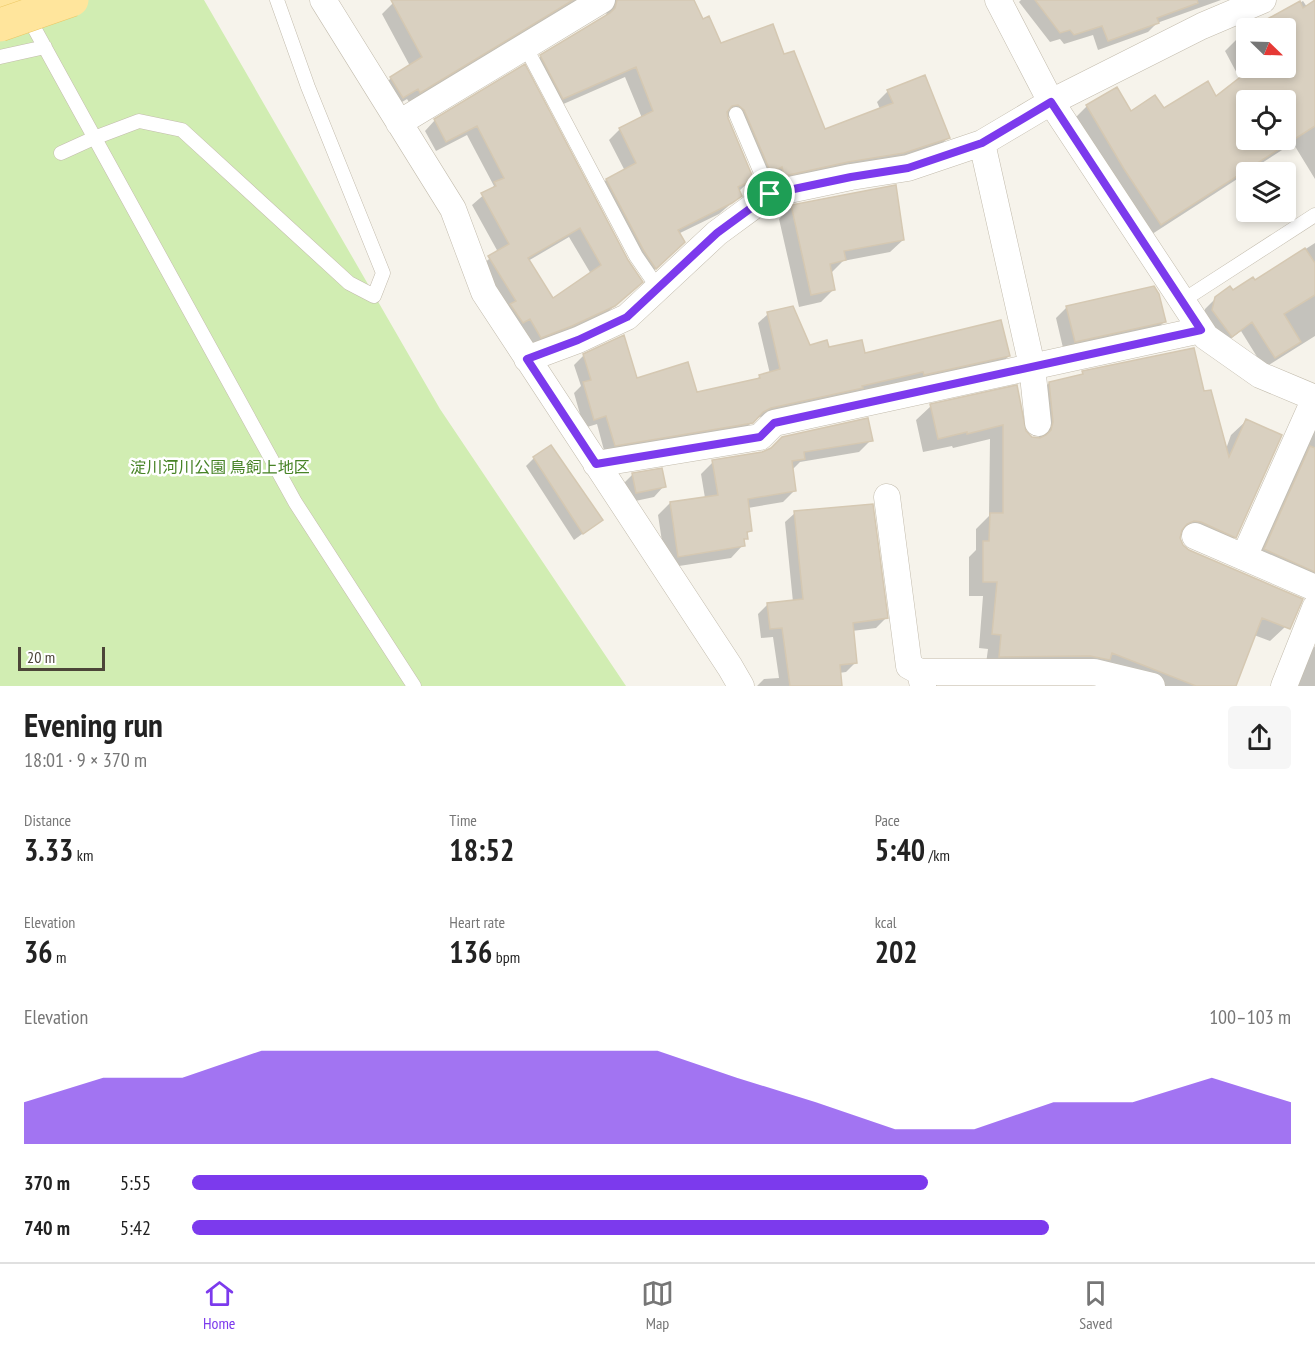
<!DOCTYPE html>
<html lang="en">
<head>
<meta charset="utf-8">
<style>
  :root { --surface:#fff; --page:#f6f6f6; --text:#222; --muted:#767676; --line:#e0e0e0; --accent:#7c3aed }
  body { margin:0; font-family:"PT Sans Narrow","Noto Sans JP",sans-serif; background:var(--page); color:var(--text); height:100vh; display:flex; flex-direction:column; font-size:22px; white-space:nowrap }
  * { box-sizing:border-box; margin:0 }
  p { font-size:20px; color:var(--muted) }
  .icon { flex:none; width:33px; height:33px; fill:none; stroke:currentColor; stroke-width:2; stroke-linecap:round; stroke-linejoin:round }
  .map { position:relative; height:686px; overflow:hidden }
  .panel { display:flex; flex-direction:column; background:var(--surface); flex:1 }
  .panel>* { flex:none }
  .needle { width:39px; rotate:113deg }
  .buttons { position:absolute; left:1236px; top:18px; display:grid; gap:12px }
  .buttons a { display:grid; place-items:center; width:60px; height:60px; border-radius:6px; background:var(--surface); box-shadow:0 3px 9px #0003; font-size:30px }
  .scale { position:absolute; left:18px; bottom:15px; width:87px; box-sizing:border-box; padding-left:6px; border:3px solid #4c4538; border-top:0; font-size:16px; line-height:21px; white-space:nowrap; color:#4c4538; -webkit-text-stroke:4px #fff; paint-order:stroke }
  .pin { position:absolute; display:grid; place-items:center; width:51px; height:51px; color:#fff; margin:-26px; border:3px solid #fff; border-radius:50%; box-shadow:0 2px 6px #0007 }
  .round { display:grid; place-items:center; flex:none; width:63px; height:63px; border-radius:6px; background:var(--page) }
  .headline { display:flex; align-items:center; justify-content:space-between; height:102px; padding:0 24px }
  h1 { font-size:33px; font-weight:600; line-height:45px }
  .stats { display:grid; grid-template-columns:repeat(3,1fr); gap:9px; height:102px; padding:6px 24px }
  .stats div { display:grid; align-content:center }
  .stats b { font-size:30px; font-weight:600 }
  .stats small { font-size:16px; font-weight:400 }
  .stats p { font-size:16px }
  .chart { height:168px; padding:12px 24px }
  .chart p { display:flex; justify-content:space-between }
  .chart svg { width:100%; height:108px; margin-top:6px; fill:var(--accent); opacity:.7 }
  ul { padding:0 24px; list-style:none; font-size:20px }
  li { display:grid; grid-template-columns:96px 72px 1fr; align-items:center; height:45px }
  li i { height:15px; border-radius:8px; background:var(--accent) }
  .dock { display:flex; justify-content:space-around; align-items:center; height:84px; border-top:2px solid var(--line); background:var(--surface); font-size:16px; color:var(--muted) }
  .dock a { display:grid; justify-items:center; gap:3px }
  .dock .on { color:var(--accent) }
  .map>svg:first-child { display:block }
  .green { fill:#d1edb2 }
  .shadow { fill:#0003; fill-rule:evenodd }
  .building { fill:#d9d0c0; stroke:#d5c8b2; stroke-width:1.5; fill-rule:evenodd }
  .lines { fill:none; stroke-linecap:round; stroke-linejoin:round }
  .lane-casing { stroke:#c3bcad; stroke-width:15 }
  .street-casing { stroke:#c3bcad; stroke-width:27 }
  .primary-casing { stroke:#ecc764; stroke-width:34 }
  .lane { stroke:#fff; stroke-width:14 }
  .street { stroke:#fff; stroke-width:26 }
  .primary { stroke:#ffe59c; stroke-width:33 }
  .primary-bridge-casing { stroke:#ecc764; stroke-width:34; stroke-linecap:butt }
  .primary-bridge { stroke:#ffe59c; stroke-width:33 }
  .route-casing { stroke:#fff; stroke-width:12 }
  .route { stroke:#7c3aed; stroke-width:8 }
  .labels { text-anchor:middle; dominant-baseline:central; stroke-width:5; stroke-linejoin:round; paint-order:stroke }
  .park-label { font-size:16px; fill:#478326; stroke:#fff }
</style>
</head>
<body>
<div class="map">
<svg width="1315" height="686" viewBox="0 0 1315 686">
  <rect width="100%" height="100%" fill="#f6f3eb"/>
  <path class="green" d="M0,0H204L440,409L626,686H0Z"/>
  <path class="shadow" d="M399,0H578L409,102L407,99L392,108L380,89L391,78L410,66L382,14L393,3Z
    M601,0H692L702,21L720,45L783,56L824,131L880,109L877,102L888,91L948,138L937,148L774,186L772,177L760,182L734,121L724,114L752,179L738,192L740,196L719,214L678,234L672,253L645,279L596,191L606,180L625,171L609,140L620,129L642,118L625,77L552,109L530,67L541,56L605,17L607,12Z
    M1021,0H1221L1157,23L1148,32L1098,50L1093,35L1064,44L1060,39L1050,42L1019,2Z
    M1303,1L1307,7L1315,2V179L1293,143L1146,238L1073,120L1087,106L1130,113L1163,110L1216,98L1240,79L1225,51L1239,37L1246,33V68H1286V28H1254ZM1246,100H1286V140H1246Z
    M524,67L631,292L603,316L531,347L479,267L498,252L472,205L494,186L467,135L436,151L425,131L435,120ZM569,237L591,274L553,300L528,261Z
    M792,206L903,240L890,252L843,261L831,273L834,289L821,302L799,307L779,219Z
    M1315,243V336L1264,368L1241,331L1221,346L1203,321L1205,309L1216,298L1254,282Z
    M1154,288L1164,322L1154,332L1064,352L1056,318L1066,308Z
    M768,314L810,347L864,355L1009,356L999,365L760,417L752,422L742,432L605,454L597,424L584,428L574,393L581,386L574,365L584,355L636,380L696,394L755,381L760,376L770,374L758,323Z
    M1083,373L1203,393L1226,449L1231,435L1246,421L1235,537L1221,551L1186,536L1179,535L1181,545L1285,627L1270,641L1254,635L1235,686H1142L985,671L988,649L979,648L983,596H969V557L976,550V529L989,516L990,439L953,448L952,446L923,452L916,420L931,406L1016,387L1024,432L1032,438L1039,439L1035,398L1049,383L1079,376Z
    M1315,425V588L1254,560Z
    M871,440L859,452L800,462L792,470L795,490L783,502L748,508L750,530L746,535L743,545L731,558L666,568L658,515L670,503L705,498L701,474L713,462Z
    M534,458L601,520L574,540L526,466Z
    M632,475L664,486L654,497L626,503L622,485Z
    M795,513L886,618L876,628L852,631L856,662L846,672L839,673V686H757L764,679L779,678L773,637L761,638L758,614L768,604L793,602L785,522Z
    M1315,646V686H1298L1311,651Z"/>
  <path class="building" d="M391,0H573L420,93L418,89L403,98L390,77L422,57Z
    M617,0H694L703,19L709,16L721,43L773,24L784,54L794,51L825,129L893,103L887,90L925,75L950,138L904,153L848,162L784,176L782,167L771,173L744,110L738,105L732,106L727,112L728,118L754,180L738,187L742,196L732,203L678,230L685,242L656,269L644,251L606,179L636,163L619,128L653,111L636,67L563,99L540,55L610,13L615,8Z
    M1035,0H1197L1198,3L1157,18L1159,23L1108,41L1102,26L1074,35L1070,30L1060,33Z
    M1315,0V126L1161,225L1124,169L1086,105L1117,87L1131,111L1155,95L1164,108L1208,81L1216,96L1252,68H1286V28H1251L1300,1L1303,8ZM1246,100H1286V140H1246Z
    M525,64L628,260L643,282L615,306L572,326L541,338L530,319L523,323L510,304L516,301L488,256L509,244L481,193L496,186L494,182L504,178L477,126L446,142L434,119ZM580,228L601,265L553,298L528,258Z
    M896,185L904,240L844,251L846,260L830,264L835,290L811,295L791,205Z
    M1305,248L1315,263V295L1284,314L1301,342L1275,358L1252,322L1232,337L1212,310L1215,297L1230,286L1233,290L1253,277L1255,280Z
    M1154,286L1159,294L1166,322L1075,342L1066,306Z
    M793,306L810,345L827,340L829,347L862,340L865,353L1001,320L1010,356L924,375L923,372L862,386L863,388L771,408L763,412L753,423L615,446L606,416L594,420L583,382L591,380L583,354L624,335L637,378L688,362L697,392L760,378L759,375L780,369L767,312Z
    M1194,348L1204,391L1211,390L1229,457L1246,419L1282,435L1236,538L1201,522L1194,521L1187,524L1182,530L1180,538L1183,545L1189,550L1303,599L1290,629L1262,618L1236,686H1196L1112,653L1110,660L1090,656L999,657L1001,635L992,634L997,582H983V541H989L990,513H1003V425L967,434V432L938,439L930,404L1017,385L1026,431L1032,437L1040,438L1046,435L1051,430L1053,422L1049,382L1083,374L1082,371Z
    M868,418L873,441L804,452L805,459L792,461L796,491L748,499L752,531L747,532L748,539H744L745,546L678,557L670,502L718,495L712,460L762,452L771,448L782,437Z
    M551,445L603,520L583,534L533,457Z
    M1310,446L1315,448V572L1264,549Z
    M662,468L666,487L636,493L632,473Z
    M873,504L888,618L853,623L857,663L840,665L842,686H790L782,628L770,629L767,603L803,599L794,511Z"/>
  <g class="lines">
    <g class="lane-casing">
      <path id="lane" d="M27,15L295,502L414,686
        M525,46L636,256L658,288
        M0,57L45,47
        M736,114L770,194
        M61,153L94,138L139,121L182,130L349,283L374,296L383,273L308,87L277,0
        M1182,301L1315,215"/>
    </g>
    <g class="street-casing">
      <path id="street" d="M323,0L453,209L484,292L730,667L741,686
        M998,0L1051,102L1206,337L1260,375L1315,398
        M399,123L602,0
        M982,143L1032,366L1038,423
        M527,359L578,340L627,317L717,233L770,194L851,177L908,168L982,143L1051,102L1202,26L1263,0
        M596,464L760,437L774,423L1201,330
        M887,497L909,666L920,672L923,686
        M1195,536L1315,588
        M1244,557L1315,398
        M920,672H1094L1152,686
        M1284,686L1315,608"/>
    </g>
    <g class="primary-casing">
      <path id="primary" d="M0,2L5,0"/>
    </g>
    <use href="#lane" class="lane"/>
    <use href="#street" class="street"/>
    <use href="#primary" class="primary"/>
    <g class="primary-bridge-casing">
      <path id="primary-bridge" d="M0,25L72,0"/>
    </g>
    <use href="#primary-bridge" class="primary-bridge"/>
  </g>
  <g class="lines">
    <g class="route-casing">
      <path id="route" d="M1051,102L1201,330L774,423L760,437L596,464L527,359L578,340L627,317L717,233L770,194L851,177L908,168L982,143Z"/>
    </g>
    <use href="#route" class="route"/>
  </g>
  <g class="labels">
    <g class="park-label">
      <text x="220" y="467">淀川河川公園 鳥飼上地区</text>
    </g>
  </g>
</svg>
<div class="buttons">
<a><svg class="needle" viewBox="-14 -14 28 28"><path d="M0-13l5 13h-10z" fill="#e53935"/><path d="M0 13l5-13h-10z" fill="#767676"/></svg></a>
<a><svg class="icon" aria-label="locate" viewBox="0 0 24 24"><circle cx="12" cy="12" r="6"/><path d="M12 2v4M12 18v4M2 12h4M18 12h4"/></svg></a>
<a><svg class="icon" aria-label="layers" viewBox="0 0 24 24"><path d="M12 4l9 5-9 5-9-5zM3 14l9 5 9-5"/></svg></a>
</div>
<div class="scale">20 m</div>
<div class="pin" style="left:770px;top:194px;background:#1e9e55"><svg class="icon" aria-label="arrive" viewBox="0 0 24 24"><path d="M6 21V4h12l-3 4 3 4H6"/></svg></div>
</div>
<section class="panel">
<div class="headline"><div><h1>Evening run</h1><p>18:01 · 9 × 370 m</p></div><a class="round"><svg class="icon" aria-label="share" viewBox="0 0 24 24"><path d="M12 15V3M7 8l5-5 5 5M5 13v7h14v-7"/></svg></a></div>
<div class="stats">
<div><p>Distance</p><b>3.33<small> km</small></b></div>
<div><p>Time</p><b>18:52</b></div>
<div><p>Pace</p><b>5:40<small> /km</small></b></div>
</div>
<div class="stats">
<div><p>Elevation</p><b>36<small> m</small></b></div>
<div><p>Heart rate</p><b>136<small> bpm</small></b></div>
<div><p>kcal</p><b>202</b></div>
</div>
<div class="chart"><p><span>Elevation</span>100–103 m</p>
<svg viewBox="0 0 160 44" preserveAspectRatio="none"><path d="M0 44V27L10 17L20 17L30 6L40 6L50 6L60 6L70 6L80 6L90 17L100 27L110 38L120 38L130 27L140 27L150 17L160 27V44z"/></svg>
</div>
<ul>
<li><b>370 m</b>5:55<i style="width:67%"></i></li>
<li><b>740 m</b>5:42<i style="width:78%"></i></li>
</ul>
</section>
<nav class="dock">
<a class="on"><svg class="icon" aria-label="home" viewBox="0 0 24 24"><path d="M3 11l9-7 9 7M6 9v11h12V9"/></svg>Home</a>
<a><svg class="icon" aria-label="map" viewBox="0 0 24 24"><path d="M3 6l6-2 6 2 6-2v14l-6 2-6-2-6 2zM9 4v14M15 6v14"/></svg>Map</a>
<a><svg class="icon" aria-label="saved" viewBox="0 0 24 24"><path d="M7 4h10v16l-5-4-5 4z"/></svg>Saved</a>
</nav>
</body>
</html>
